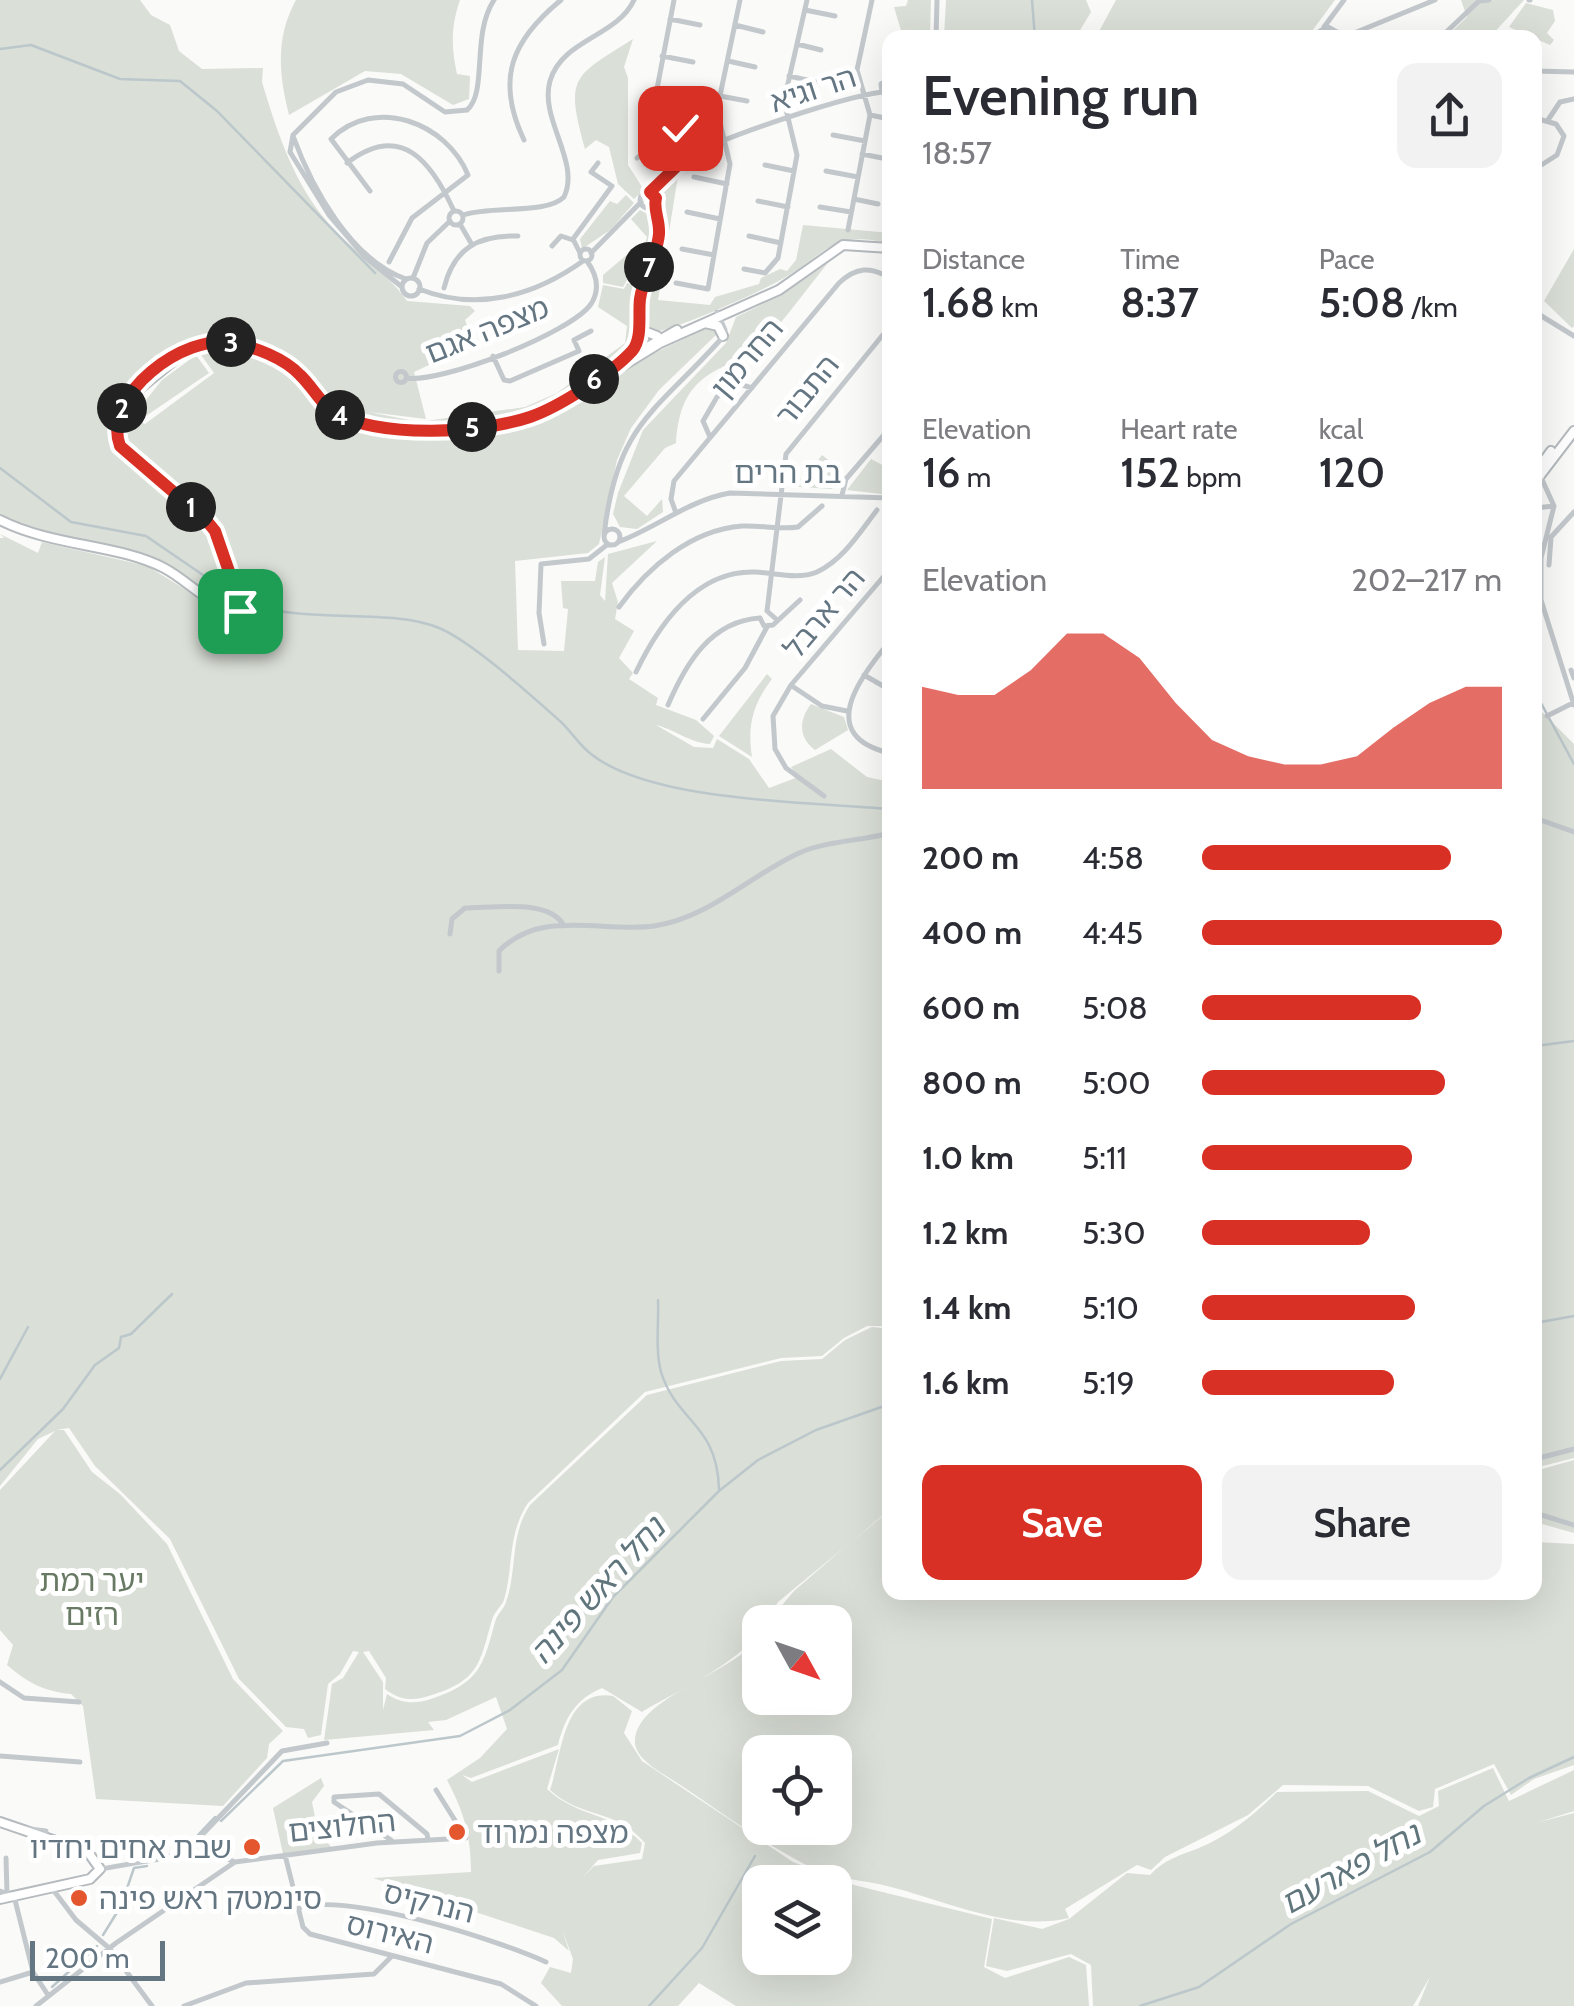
<!DOCTYPE html>
<html lang="en">
<head>
<meta charset="utf-8">
<style>
  :root { --surface:#fff; --page:#f2f2f3; --text:#2b2b33; --muted:#7c7c81; --accent:#d93025 }
  body { margin:0; font-family:Cabin,"Noto Sans Hebrew",sans-serif; background:var(--page); color:var(--text); height:100vh; display:flex; flex-direction:column; font-size:38px; white-space:nowrap }
  * { box-sizing:border-box; margin:0 }
  p { font-size:32px; color:var(--muted) }
  .icon { flex:none; width:55px; height:55px; fill:none; stroke:currentColor; stroke-width:2; stroke-linecap:round; stroke-linejoin:round }
  .map { position:relative; flex:1; overflow:hidden }
  .details { position:absolute; left:882px; top:30px; width:660px; height:1570px; display:flex; flex-direction:column; background:var(--surface); border-radius:20px; box-shadow:0 10px 40px #0002 }
  .details>* { flex:none }
  .needle { width:65px; rotate:130deg }
  .buttons { position:absolute; left:742px; top:1605px; display:grid; gap:20px }
  .buttons a { display:grid; place-items:center; width:110px; height:110px; border-radius:20px; background:var(--surface); box-shadow:0 10px 40px #0002; font-size:50px }
  .scale { position:absolute; left:30px; bottom:25px; width:135px; box-sizing:border-box; padding-left:10px; border:5px solid #657683; border-top:0; font-size:28px; line-height:35px; white-space:nowrap; color:#657683; -webkit-text-stroke:8px #fff; paint-order:stroke }
  .pin { position:absolute; display:grid; place-items:center; width:85px; height:85px; color:#fff; margin:-42px; border-radius:20px; box-shadow:0 5px 15px #0006 }
  .km { position:absolute; width:50px; height:50px; margin:-25px; border-radius:50%; background:#222; color:#fff; font-size:28px; line-height:50px; text-align:center }
  .round { display:grid; place-items:center; flex:none; width:105px; height:105px; border-radius:20px; background:var(--page) }
  .overview { display:flex; align-items:center; justify-content:space-between; height:170px; padding:0 40px }
  h1 { font-size:55px; font-weight:600; line-height:75px }
  .figures { display:grid; grid-template-columns:repeat(3,1fr); gap:15px; height:170px; padding:10px 40px }
  .figures div { display:grid; align-content:center }
  .figures b { font-size:42px; font-weight:600 }
  .figures small { font-size:28px; font-weight:400 }
  .figures p { font-size:28px }
  .chart { height:280px; padding:20px 40px }
  .chart p { display:flex; justify-content:space-between }
  .chart svg { width:100%; height:180px; margin-top:10px; fill:var(--accent); opacity:.7 }
  .primary-button { display:flex; gap:20px; margin-top:auto; padding:20px 40px }
  .primary-button a { flex:1; height:115px; border-radius:20px; background:var(--accent); color:#fff; font-size:40px; font-weight:600; line-height:115px; text-align:center }
  .primary-button a+a { background:var(--page); color:var(--text) }
  ul { padding:0 40px; list-style:none; font-size:32px }
  li { display:grid; grid-template-columns:160px 120px 1fr; align-items:center; height:75px }
  li i { height:25px; border-radius:12px; background:var(--accent) }
  .map>svg:first-child { display:block }
  .green { fill:#dadfd7; fill-rule:evenodd }
  .lines { fill:none; stroke-linecap:round; stroke-linejoin:round }
  .stream { stroke:#bbc7cb; stroke-width:2.5 }
  .major-casing { stroke:#b5babe; stroke-width:12 }
  .minor { stroke:#c3c8cc; stroke-width:5 }
  .major { stroke:#fff; stroke-width:8 }
  .route-casing { stroke:#fff; stroke-width:20 }
  .route { stroke:#d93025; stroke-width:12 }
  .poi-dot { fill:#e4572e; stroke:#fff; stroke-width:4 }
  .labels { text-anchor:middle; dominant-baseline:central; stroke-width:10; stroke-linejoin:round; paint-order:stroke }
  .street-label { font-size:30px; fill:#657683; stroke:#fff }
  .park-label { font-size:30px; fill:#687a64; stroke:#fff }
  .poi-label { font-size:30px; fill:#657683; stroke:#fff; text-anchor:start }
  .water-label { font-size:32px; font-style:italic; fill:#60757c; stroke:#fff }
</style>
</head>
<body>
<div class="map">
<svg width="1574" height="2006" viewBox="0 0 1574 2006">
  <rect width="100%" height="100%" fill="#fafaf8"/>
  <path class="green" d="M0,0H140L151,15L170,25L179,51L202,69L263,68L262,82C277,132 294,184 329,224C353,251 387,272 407,301L470,306L475,311L465,320L468,328L425,349L429,365L414,372L426,419L369,412L419,422L525,407L557,393L625,343L627,326L598,307L603,285L624,289L627,283L638,286L631,343C620,358 603,367 589,378C519,428 453,431 370,421L369,413L368,418C311,402 293,341 227,337C196,335 166,354 145,373C58,450 161,477 205,527C226,551 216,575 246,598L244,605C209,604 188,570 156,559C105,540 51,538 0,515Z
    M296,0H460C451,25 451,48 457,74L470,76L469,99L453,105L401,74L365,71L289,115C279,75 275,38 296,0Z
    M908,0H931L930,37H903L894,7L906,6Z
    M946,0H1086L1091,12L1076,37H944Z
    M1116,0H1335L1309,35L1128,38L1114,33L1096,37Z
    M1461,0H1524L1490,37L1445,38L1467,17Z
    M1526,3L1553,10L1555,21L1547,33L1554,40L1550,45L1509,27Z
    M633,39L624,67L628,78V165L644,190L634,199L618,184L609,147L596,140L585,149C565,77 572,77 633,39Z
    M679,170L658,300L710,305L715,297L759,284L761,278L780,269L787,271L796,260L803,225L890,233V244C833,229 827,253 784,278C764,290 673,331 653,332L643,315L663,238L656,195Z
    M626,195L634,203L610,230L582,249L580,239L610,201L617,204Z
    M640,210L651,216V246L638,283L627,280L623,287L603,283V275L629,253L640,263L647,237L631,219Z
    M1574,249V326L1572,328L1544,301Z
    M828,263C816,277 761,351 751,355C704,373 680,385 676,443L665,448L624,496L647,516L662,499L663,512L637,529L620,527L613,514L618,493L643,430L726,343L736,317L782,295Z
    M710,327L717,334L659,390L631,428L617,460L599,544L588,553L515,561L518,650L564,651L568,609L563,608L561,581H595L598,562L605,557L600,595L605,601L608,554L657,541L612,583L618,602L615,619L634,631L619,658L633,673L629,679L658,698L656,705L696,720L714,736L710,744C690,743 674,729 656,725L694,747L713,748L717,739L749,759L769,788L798,777L791,767L831,749L867,777L890,782V1326H867L844,1338L822,1356L781,1358L645,1392L528,1503C507,1535 514,1565 504,1600C501,1607 494,1612 492,1620C480,1660 481,1679 435,1694C415,1701 402,1702 385,1689L386,1678L369,1651L363,1652L383,1682V1710L387,1694C401,1704 415,1704 431,1699C479,1683 483,1667 495,1622C497,1614 504,1609 506,1602C518,1568 509,1537 530,1505L647,1395L781,1361L822,1359L845,1340L872,1327L890,1329V1509L849,1544L890,1510V1592H1535V1542L1574,1544V1765L1534,1779L1511,1795L1494,1764L1435,1789L1433,1807L1419,1811L1368,1786L1283,1785L1248,1815L1165,1857L1151,1870L1137,1865L1127,1871L1065,1909L1069,1918C1011,1932 946,1901 891,1887C864,1880 835,1879 810,1867C765,1844 723,1814 682,1786C668,1776 633,1760 635,1740C638,1696 734,1674 760,1636V1698H835V1622H768L794,1591L846,1546L778,1602L766,1622H760C760,1654 669,1695 642,1712L602,1688C576,1699 565,1717 558,1745L471,1778L462,1775L472,1782L559,1749L547,1789C578,1818 613,1812 642,1843L640,1853L598,1860L584,1876L594,1866L642,1859L645,1843C613,1807 584,1820 550,1790C562,1757 562,1688 613,1696L632,1711L624,1733L642,1761L793,1862L854,1885L992,1919L984,1967L1005,1978L1069,1957L1086,1965L1089,2006H736L699,1983L678,2006H562L541,1983L550,1967L571,1973L573,1959L562,1929L569,1951L554,1938L373,1878L471,1872C471,1836 464,1812 447,1780L480,1758L507,1729L496,1697L446,1720L428,1722L434,1730L324,1740L332,1684L343,1678L359,1652L353,1651L340,1674L328,1684L321,1735L308,1738L304,1729L286,1727L239,1679L170,1539L95,1466L69,1428L56,1430H64L92,1472L120,1494L167,1544L233,1679L283,1731L269,1744L267,1758L223,1806L96,1799L83,1706L71,1694C43,1691 28,1683 7,1665L13,1645L0,1630V1490L55,1431L38,1439L0,1486V538H4L0,534L38,553L42,542L147,566L226,614L249,616L256,610L258,597C251,586 238,578 232,567C222,547 226,528 208,510C174,478 122,469 126,415L145,424L214,373L199,352L226,346L282,366L325,411L343,423L367,431L429,437L544,419L654,353ZM760,1752H835V1828H760ZM760,1882H835V1958H760Z
    M196,355L209,373L140,420L133,416L162,380Z
    M822,455L843,471L832,489L785,486L786,469L803,480Z
    M871,459L890,469V495L847,490Z
    M767,674L772,679C753,704 747,725 752,757L719,736Z
    M811,704L844,717L848,730L815,750C798,737 799,720 811,704Z
    M1535,705L1574,744V1458L1535,1468Z
    M1574,1460V1533L1535,1522V1471Z
    M1493,1768L1509,1801L1574,1770V1811L1539,1822L1574,1813V2006H1418L1430,1977L1413,2006H1093L1091,1965L1071,1954L1007,1971L986,1966L994,1918L1042,1929L1069,1919L1127,1873L1150,1875C1165,1859 1179,1856 1199,1848C1228,1836 1255,1814 1277,1792L1368,1791L1419,1816L1439,1806L1438,1791Z
    M321,1778L324,1786L312,1802L317,1828L331,1847L283,1854L273,1808Z"/>
  <g class="lines">
    <path class="stream" d="M1032,0L1035,38
      M0,49L31,45L120,79L180,81L217,111L375,273
      M0,468L71,522L146,536L241,601
      M266,608C317,622 396,609 439,628C471,641 532,696 560,721C571,731 579,745 591,754C651,802 809,802 887,809
      M1535,692L1574,764
      M1535,1046L1574,1041
      M658,1300C659,1323 655,1349 661,1372C677,1423 717,1423 719,1489
      M1535,1323L1574,1316
      M0,1379L28,1327
      M0,1470L63,1409L95,1365L119,1348L121,1337L131,1334L172,1294
      M221,1821L283,1761L460,1736L510,1710L562,1670L613,1597L719,1491L758,1460L816,1430L890,1404
      M150,1858L181,1853L215,1817
      M103,1935L121,1906L134,1868L147,1866
      M52,1987L97,1946
      M649,2006L702,1948L755,1856
      M1140,2006L1199,1987L1291,1924L1430,1852L1484,1806L1529,1778L1574,1757"/>
    <g class="major-casing">
      <path id="major" d="M638,316L644,331L657,336
        M705,323L718,326L723,336
        M633,348L639,324
        M607,370L677,330
        M1535,473L1551,451
        M1535,482L1574,431
        M0,520C54,547 118,544 164,568C191,582 213,612 246,610L252,605L251,597L230,576L218,539L207,520L132,460L118,440L117,420L128,398L183,353L206,344L230,342L279,360L297,372L328,408L354,420L418,430L474,426L524,419L556,407L660,343L779,290L843,245L890,248
        M0,1822L88,1852L100,1869L90,1879L0,1899"/>
    </g>
    <path class="minor" d="M674,0L652,115L656,129L681,162
      M1529,0H1530
      M1479,1L1489,0
      M805,10L835,16
      M670,19L700,25
      M735,25L763,32
      M1324,27L1344,0
      M1320,31L1328,27L1344,36
      M936,38L937,0
      M1342,38L1435,0
      M1440,38L1480,0
      M797,44L821,50
      M662,56L693,62
      M728,61L755,67
      M1535,71L1574,72
      M789,76L816,82
      M655,90L685,96
      M882,92L881,84L890,79
      M720,96L747,101
      M870,115L890,119
      M1535,118L1556,124L1564,136L1557,155L1535,169
      M1548,120L1560,102L1574,99
      M658,133L668,126L680,128
      M833,135L865,141
      M293,136C312,188 351,260 406,279
      M524,140C495,79 512,40 561,0
      M862,154L887,159
      M637,158L663,139
      M347,163C402,121 432,163 454,211
      M765,165L794,171
      M826,171L858,177
      M694,177L727,184
      M370,191L331,139C375,95 447,123 468,175L412,218L389,262
      M649,192C662,178 674,165 690,156C726,136 850,94 890,91
      M640 200a8 8 0 1 1 16 0a8 8 0 1 1-16 0Z
      M854,199L878,204
      M758,201L788,207
      M820,207L851,212
      M449 218a7 7 0 1 1 14 0a7 7 0 1 1-14 0Z
      M687,212L720,219
      M463,215C491,205 546,215 564,197C581,162 539,119 550,81C562,39 617,37 634,0
      M460,224L471,243
      M848,230L870,115L857,70L872,0
      M749,236L781,243
      M552,246L561,236L573,240
      M580 255a6 6 0 1 1 12 0a6 6 0 1 1-12 0Z
      M682,249L714,255
      M580,253L573,239L612,186L591,172L598,163
      M591,253L641,202
      M744,269L765,273L778,258L797,155L784,101L807,0
      M413,278L427,243L450,221
      M402 287a9 9 0 1 1 18 0a9 9 0 1 1-18 0Z
      M676,283L708,289L730,164L717,110L740,0
      M402,287L365,257L329,215L290,152L293,135L336,92L368,80L403,84L445,112L467,110C488,92 471,35 494,0
      M444,288C454,248 478,235 518,236
      M419,289C477,312 534,296 583,261
      M1535,312L1574,336
      M638,318C640,281 671,241 653,206
      M493,356L504,380L510,381L579,351L574,340L591,331
      M395.5 377a5.5 5.5 0 1 1 11 0a5.5 5.5 0 1 1-11 0Z
      M406,378C440,384 571,333 591,304C600,290 597,275 587,261
      M710,437L703,421L717,397L736,383L752,388
      M1540,475L1554,506L1541,558V600L1574,705
      M842,495L846,479L890,428
      M1535,508L1554,506
      M676,513L671,499L674,481L839,283C856,267 871,266 890,278
      M604 537a8 8 0 1 1 16 0a8 8 0 1 1-16 0Z
      M604,535C617,423 654,414 722,338L725,330L717,312
      M618,542C656,528 689,500 730,493L890,498
      M1549,565L1551,537L1574,512
      M619,607C648,567 691,530 742,526C761,525 780,530 798,527L822,506
      M767,611L786,454L890,326
      M767,611L776,619
      M760,618L764,626L773,625L800,600
      M890,641C858,679 816,736 890,753
      M544,644L539,613L541,564L589,559L608,544
      M1571,670L1574,678
      M636,672C658,626 696,570 755,572C775,573 798,580 817,572C843,560 860,532 877,510
      M864,675L890,690
      M1535,678L1537,683
      M792,686L822,706L847,711
      M668,705C686,663 711,621 760,618
      M1547,716L1573,703
      M703,719L745,668L767,627
      M824,796L786,768L775,749L773,716L791,685L890,569
      M1535,818L1574,832
      M450,934L452,919L465,908C492,908 550,898 564,926
      M499,971V951C541,908 603,933 654,926C709,918 751,875 799,853C826,841 861,841 890,833
      M1535,1459L1574,1449
      M1535,1513L1574,1525
      M0,1682L24,1698L79,1702
      M0,1756L80,1762
      M21,1828L46,1831
      M391,1840L334,1802V1797L379,1794L427,1834L428,1840
      M285,1855L303,1927L310,1934L501,1984L536,2006
      M6,1858L7,1893
      M180,1858L282,1751L327,1743
      M100,1869C135,1864 204,1847 235,1862
      M51,1887L76,1920L109,1948L152,2006
      M0,1891L14,1896L33,1972L48,1995
      M298,1908C348,1892 495,1939 546,1962
      M0,1982L33,1972
      M36,2006L116,1943L235,1862L377,1843L466,1838L436,1790
      M184,2006L246,1983L374,1974L391,1957"/>
    <use href="#major" class="major"/>
  </g>
  <g class="lines">
    <g class="route-casing">
      <path id="route" d="M240,611L253,602L232,580L215,531L206,520L120,446C101,395 185,333 232,343C255,347 284,358 300,375C313,387 320,404 336,413C381,439 483,433 530,417C559,407 612,373 632,351C643,338 638,315 640,299C643,277 657,257 659,234C660,220 653,210 656,198L650,192L681,162L658,133L668,126L680,128"/>
    </g>
    <use href="#route" class="route"/>
  </g>
  <g class="poi-dot">
    <circle cx="457" cy="1832" r="10"/>
    <circle cx="252" cy="1847" r="10"/>
    <circle cx="79" cy="1898" r="10"/>
  </g>
  <g class="labels">
    <g class="street-label">
      <text transform="translate(813 89) rotate(-18)">הר וגיא</text>
      <text transform="translate(487 330) rotate(-22)">מצפה אגם</text>
      <text transform="translate(747 358) rotate(-50)">החרמון</text>
      <text transform="translate(807 390) rotate(-51)">התבור</text>
      <text x="788" y="472">בת הרים</text>
      <text transform="translate(824 613) rotate(-50)">הר ארבל</text>
      <text transform="translate(342 1826) rotate(-6)">החלוצים</text>
      <text transform="translate(429 1902) rotate(14)">הנרקיס</text>
      <text transform="translate(390 1933) rotate(14)">האירוס</text>
    </g>
    <g class="park-label">
      <text x="92" y="1580">יער רמת<tspan x="92" dy="34">רזים</tspan></text>
    </g>
    <g class="poi-label">
      <text x="477" y="1832">מצפה נמרוד</text>
      <text x="232" y="1847" text-anchor="end">שבת אחים יחדיו</text>
      <text x="99" y="1898">סינמטק ראש פינה</text>
    </g>
    <g class="water-label">
      <text transform="translate(597 1590) rotate(-48)">נחל ראש פינה</text>
      <text transform="translate(1350 1868) rotate(-29)">נחל פארעם</text>
    </g>
  </g>
</svg>
<div class="buttons">
<a><svg class="needle" viewBox="-14 -14 28 28"><path d="M0-13l5 13h-10z" fill="#e53935"/><path d="M0 13l5-13h-10z" fill="#7c7c81"/></svg></a>
<a><svg class="icon" aria-label="locate" viewBox="0 0 24 24"><circle cx="12" cy="12" r="6"/><path d="M12 2v4M12 18v4M2 12h4M18 12h4"/></svg></a>
<a><svg class="icon" aria-label="layers" viewBox="0 0 24 24"><path d="M12 4l9 5-9 5-9-5zM3 14l9 5 9-5"/></svg></a>
</div>
<div class="scale">200 m</div>
<div class="pin" style="left:240px;top:611px;background:#1e9e55"><svg class="icon" aria-label="arrive" viewBox="0 0 24 24"><path d="M6 21V4h12l-3 4 3 4H6"/></svg></div>
<div class="pin" style="left:680px;top:128px;background:#d93025"><svg class="icon" aria-label="check" viewBox="0 0 24 24"><path d="M5 12l5 5 9-10"/></svg></div>
<b class="km" style="left:191px;top:507px">1</b>
<b class="km" style="left:122px;top:408px">2</b>
<b class="km" style="left:231px;top:342px">3</b>
<b class="km" style="left:340px;top:415px">4</b>
<b class="km" style="left:472px;top:427px">5</b>
<b class="km" style="left:594px;top:379px">6</b>
<b class="km" style="left:649px;top:267px">7</b>
<section class="details">
<div class="overview"><div><h1>Evening run</h1><p>18:57</p></div><a class="round"><svg class="icon" aria-label="share" viewBox="0 0 24 24"><path d="M12 15V3M7 8l5-5 5 5M5 13v7h14v-7"/></svg></a></div>
<div class="figures">
<div><p>Distance</p><b>1.68<small> km</small></b></div>
<div><p>Time</p><b>8:37</b></div>
<div><p>Pace</p><b>5:08<small> /km</small></b></div>
</div>
<div class="figures">
<div><p>Elevation</p><b>16<small> m</small></b></div>
<div><p>Heart rate</p><b>152<small> bpm</small></b></div>
<div><p>kcal</p><b>120</b></div>
</div>
<div class="chart"><p><span>Elevation</span>202–217 m</p>
<svg viewBox="0 0 160 44" preserveAspectRatio="none"><path d="M0 44V19L10 21L20 21L30 15L40 6L50 6L60 12L70 23L80 32L90 36L100 38L110 38L120 36L130 29L140 23L150 19L160 19V44z"/></svg>
</div>
<ul>
<li><b>200 m</b>4:58<i style="width:83%"></i></li>
<li><b>400 m</b>4:45<i style="width:100%"></i></li>
<li><b>600 m</b>5:08<i style="width:73%"></i></li>
<li><b>800 m</b>5:00<i style="width:81%"></i></li>
<li><b>1.0 km</b>5:11<i style="width:70%"></i></li>
<li><b>1.2 km</b>5:30<i style="width:56%"></i></li>
<li><b>1.4 km</b>5:10<i style="width:71%"></i></li>
<li><b>1.6 km</b>5:19<i style="width:64%"></i></li>
</ul>
<div class="primary-button"><a>Save</a><a>Share</a></div>
</section>
</div>
</body>
</html>
